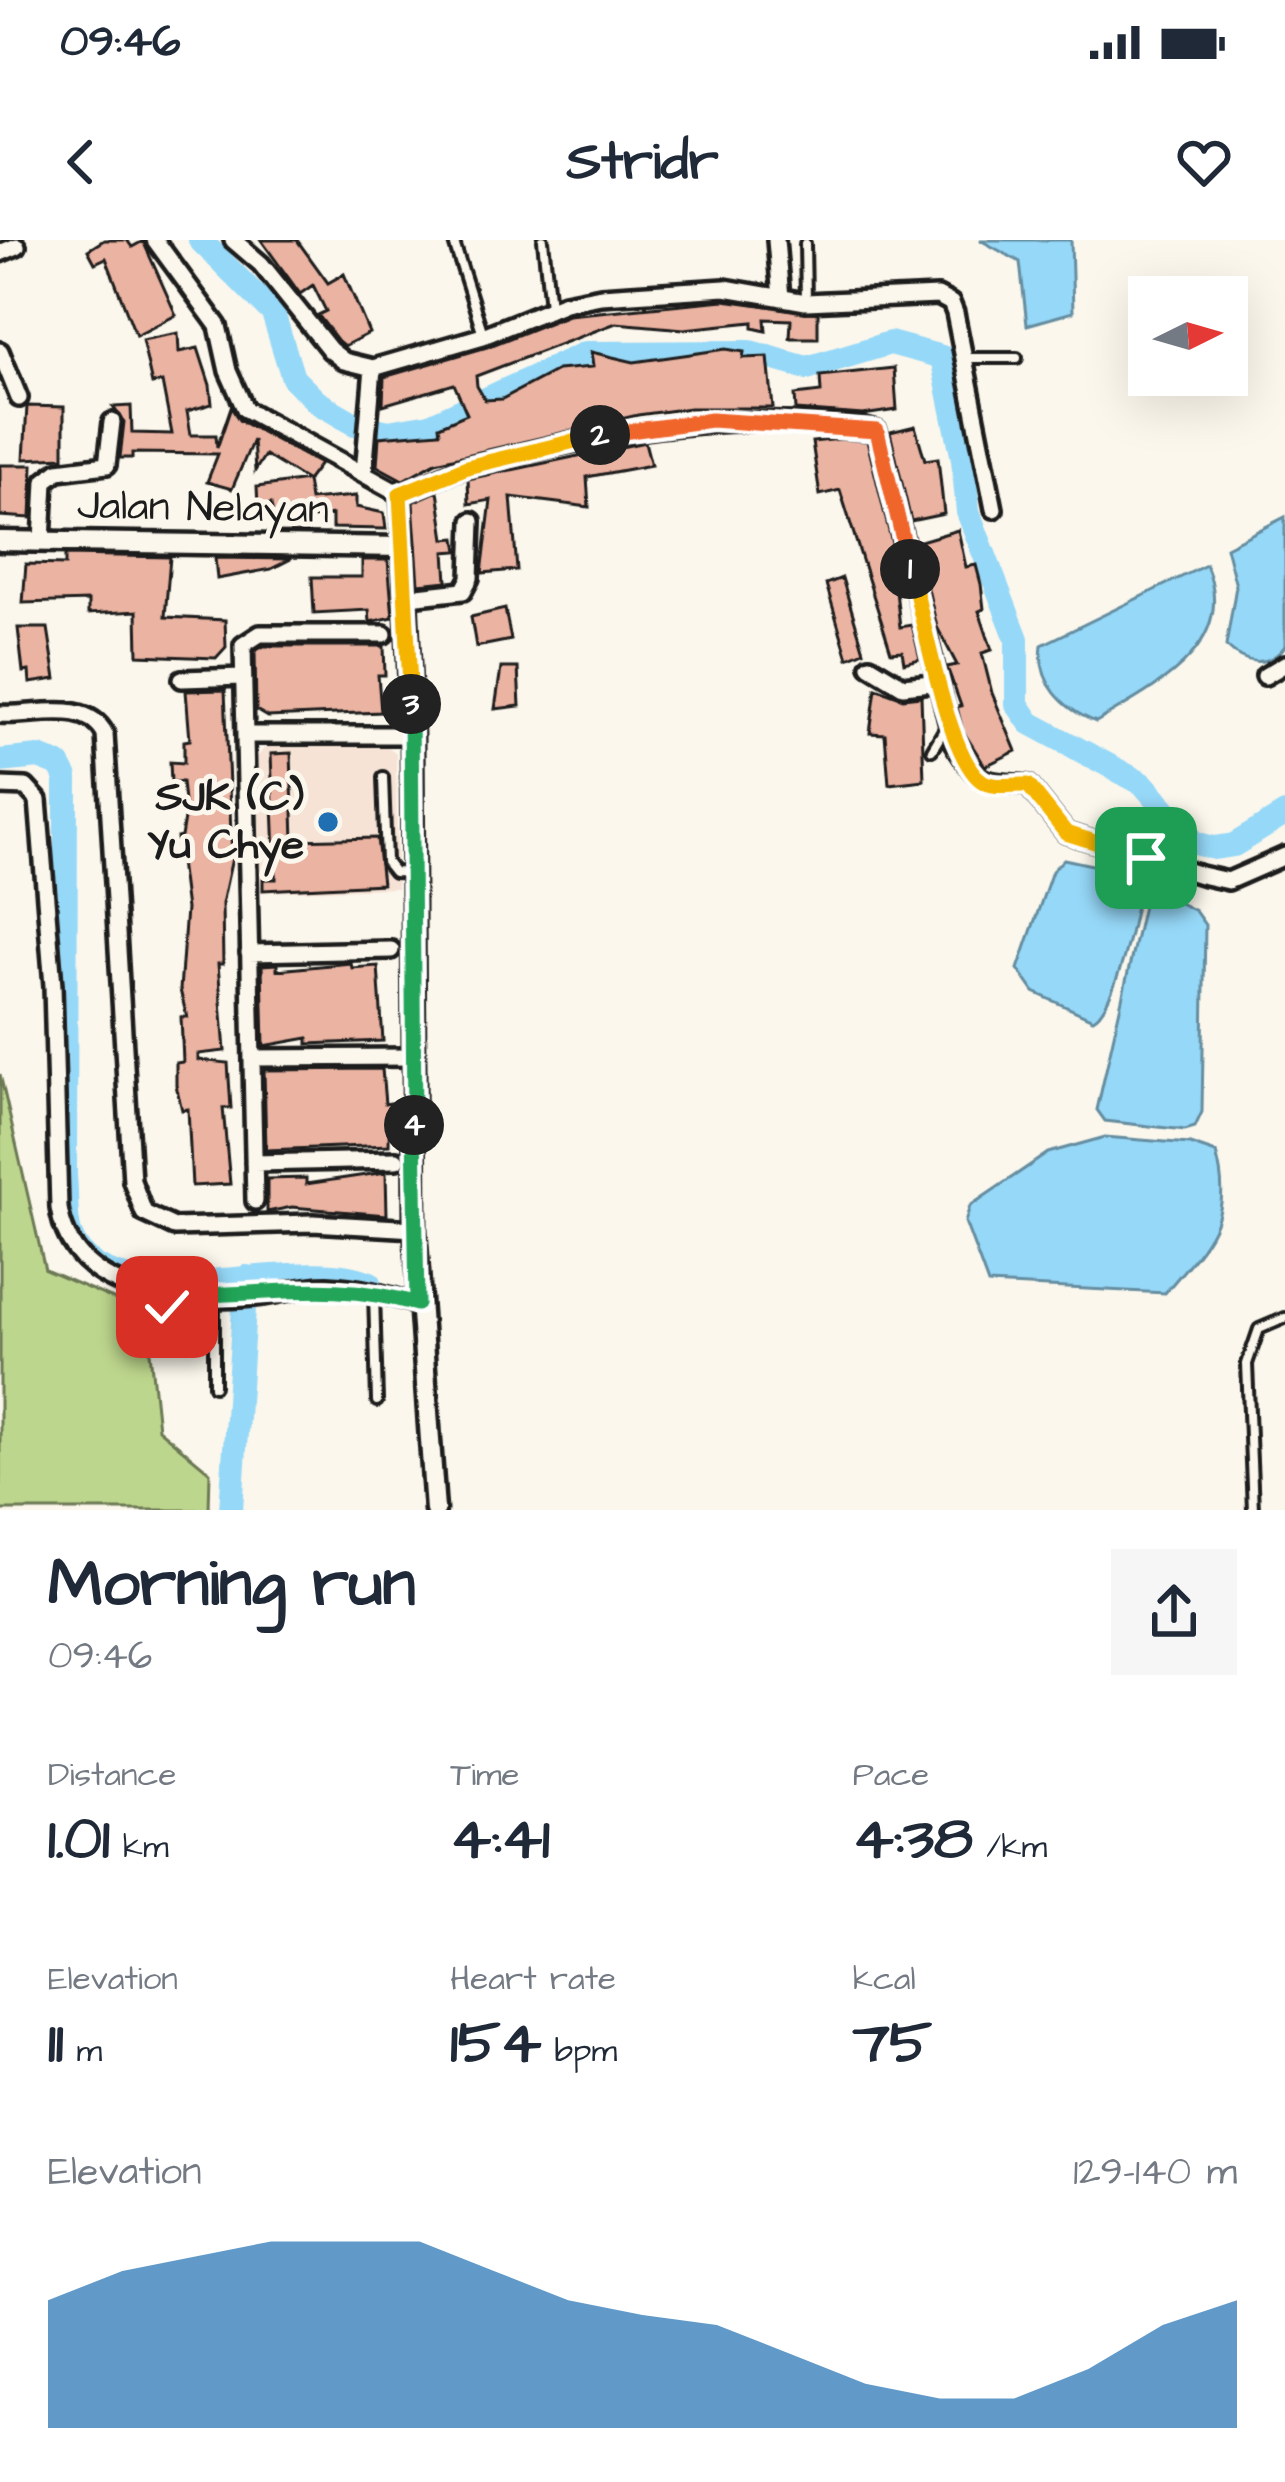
<!DOCTYPE html>
<html lang="en">
<head>
<meta charset="utf-8">
<style>
  :root { --surface:#fff; --page:#f6f6f7; --text:#1f2937; --muted:#747a83; --accent:#1f6fb2 }
  body { margin:0; font-family:"Architects Daughter",sans-serif; background:var(--page); color:var(--text); height:100vh; display:flex; flex-direction:column; font-size:45px; white-space:nowrap }
  * { box-sizing:border-box; margin:0 }
  p { font-size:39px; color:var(--muted) }
  .icon { flex:none; width:66px; height:66px; fill:none; stroke:currentColor; stroke-width:2; stroke-linecap:round; stroke-linejoin:round }
  .map { position:relative; height:1270px; overflow:hidden }
  .sheet { display:flex; flex-direction:column; background:var(--surface); flex:1 }
  .sheet>* { flex:none }
  .needle { width:78px; rotate:85deg }
  .controls { position:absolute; left:1128px; top:36px; display:grid; gap:24px }
  .controls a { display:grid; place-items:center; width:120px; height:120px; border-radius:0px; background:var(--surface); box-shadow:0 12px 48px #0002; font-size:60px }
  .pin { position:absolute; display:grid; place-items:center; width:102px; height:102px; color:#fff; margin:-51px; border-radius:24px; box-shadow:0 6px 18px #0006 }
  .km { position:absolute; width:60px; height:60px; margin:-30px; border-radius:50%; background:#222; color:#fff; font-size:33px; line-height:60px; text-align:center }
  .round { display:grid; place-items:center; flex:none; width:126px; height:126px; border-radius:0px; background:var(--page) }
  .head { display:flex; align-items:center; justify-content:space-between; height:204px; padding:0 48px }
  h1 { font-size:66px; font-weight:700; line-height:90px }
  .figures { display:grid; grid-template-columns:repeat(3,1fr); gap:18px; height:204px; padding:12px 48px }
  .figures div { display:grid; align-content:center }
  .figures b { font-size:60px; font-weight:700 }
  .figures small { font-size:33px; font-weight:400 }
  .figures p { font-size:33px }
  .chart { height:336px; padding:24px 48px }
  .chart p { display:flex; justify-content:space-between }
  .chart svg { width:100%; height:216px; margin-top:12px; fill:var(--accent); opacity:.7 }
  .status { display:flex; justify-content:space-between; align-items:center; height:84px; padding:0 60px; background:var(--surface); direction:ltr }
  .status svg { height:33px; fill:currentColor }
  header { display:flex; justify-content:space-between; align-items:center; height:156px; padding:0 48px; background:var(--surface); font-size:54px; font-weight:700 }
  .map>svg:first-child { display:block }
  .built { fill:#f6e3d6 }
  .green { fill:#bdd68d; stroke:#6c7954; stroke-width:3 }
  .water { fill:#96d8f8; stroke:#658da0; stroke-width:3 }
  .lines { fill:none; stroke-linecap:round; stroke-linejoin:round }
  .river { stroke:#96d8f8; stroke-width:24 }
  .building { fill:#ebb3a2; stroke:#1c1c1c; stroke-width:3 }
  .service-casing { stroke:#1c1c1c; stroke-width:16 }
  .minor-casing { stroke:#1c1c1c; stroke-width:24 }
  .tertiary-casing { stroke:#1c1c1c; stroke-width:27 }
  .service { stroke:#fbf7ec; stroke-width:8 }
  .minor { stroke:#fbf7ec; stroke-width:15 }
  .tertiary { stroke:#fbf7ec; stroke-width:18 }
  .split-1-casing { stroke:#fff; stroke-width:24 }
  .split-2-casing { stroke:#fff; stroke-width:24 }
  .split-3-casing { stroke:#fff; stroke-width:24 }
  .split-4-casing { stroke:#fff; stroke-width:24 }
  .split-5-casing { stroke:#fff; stroke-width:24 }
  .split-1 { stroke:#f5b400; stroke-width:15 }
  .split-2 { stroke:#f0652b; stroke-width:15 }
  .split-3 { stroke:#f5b400; stroke-width:15 }
  .split-4 { stroke:#22a559; stroke-width:15 }
  .split-5 { stroke:#22a559; stroke-width:15 }
  .poi-dot { fill:#1f6fb2; stroke:#fbf7ec; stroke-width:4.5 }
  .labels { text-anchor:middle; dominant-baseline:central; stroke-width:10; stroke-linejoin:round; paint-order:stroke }
  .street-label { font-size:42px; fill:#1c1c1c; stroke:#fbf7ec }
  .poi-label { font-size:42px; font-weight:bold; fill:#1c1c1c; stroke:#fbf7ec; text-anchor:end }
</style>
</head>
<body>
<div class="status"><b>09:46</b><svg viewBox="0 0 49 12"><path d="M0 12V9h3v3zM5 12V6h3v6zM10 12V3h3v9zM15 12V0h3v12zM26 1h20v11H26zM47 4h2v5h-2z"/></svg></div>
<header><svg class="icon" aria-label="back" viewBox="0 0 24 24"><path d="M15 5l-7 7 7 7"/></svg>Stridr<svg class="icon" aria-label="heart" viewBox="0 0 24 24"><path d="M12 20l-8-8c-3-5 5-10 8-4 3-6 11-1 8 4z"/></svg></header>
<div class="map">
<svg width="1285" height="1270" viewBox="0 0 1285 1270">
  <rect width="100%" height="100%" fill="#fbf7ec"/>
  <filter id="ink" filterUnits="userSpaceOnUse"><feTurbulence type="fractalNoise" baseFrequency=".00833" numOctaves="2"/><feDisplacementMap in="SourceGraphic" scale="24" xChannelSelector="R" yChannelSelector="G"/><feConvolveMatrix kernelMatrix="1 2 1 2 8 2 1 2 1" color-interpolation-filters="sRGB"/></filter>
  <g filter="url(#ink)">
    <path class="built" d="M268,504H385L396,513L397,648L261,652L257,517Z"/>
    <path class="green" d="M0,834L45,1030L146,1073L158,1189L210,1232L209,1270H0Z"/>
    <path class="water" d="M980,0H1071L1073,72L1027,85L1020,22Z
      M1285,277V406C1268,429 1244,424 1226,406L1236,346L1226,307Z
      M1206,325C1240,406 1154,448 1096,482C1063,469 1037,443 1042,405Z
      M1064,619L1120,631L1138,643C1139,669 1114,770 1093,779L1034,752L1018,729L1052,631Z
      M1158,652L1195,671L1205,685L1202,872L1195,887L1185,890L1105,881L1097,870L1145,657Z
      M1105,897L1190,904L1216,913C1235,981 1206,1003 1165,1053L988,1044L965,982L970,966L1048,913Z"/>
    <g class="lines">
      <path class="river" d="M200,0L273,73L293,138L317,162L355,184L388,192L430,185L586,113L750,112L807,128L890,103L942,117L963,219L968,272L1017,399V464L1030,483L1143,544L1195,603L1214,608L1234,605L1285,574
        M0,521L39,517L59,525L66,538L65,936C67,954 65,977 70,993C104,1087 297,1010 370,1043
        M231,1270L246,1037"/>
    </g>
    <path class="building" d="M104,0H127L132,7L143,1L176,75L136,96L106,18L95,23L88,10Z
      M261,0H297L328,43L344,34L369,93L344,106L338,101L318,75L326,71L313,45L300,54Z
      M724,60L818,73V98H790L791,80L765,79L766,91L753,88V82L684,89L616,83L476,136L477,146L485,160L502,159L557,130L593,127L591,112L634,122L726,109L744,112L743,118L768,117L773,168H690L638,175L436,222L403,240L377,226L379,197L440,192L439,186L467,174L454,144L383,165L384,137L487,107L568,75Z
      M178,93L179,112L198,108L210,145L212,164L187,171L191,195H216L217,208L231,167L239,180L320,224L307,241L310,260L356,256V267L384,273L386,289L332,288V275L274,284L271,264L258,266L257,247L306,240L265,215L255,231L253,200L232,249L207,242L218,214L132,213V218H120L124,182L113,167L131,166L132,193L172,194L162,142L152,144L142,100Z
      M894,128L897,170L863,175L796,170L795,155L821,152L820,136Z
      M27,166L64,167V217L24,219Z
      M915,186L925,220L938,218L944,274L911,281L890,192Z
      M841,199L867,201L903,349L896,351L900,387L912,385L920,419L904,423L902,411L891,412L840,250L820,255L812,202Z
      M645,202L651,225L587,237L589,267L511,257L517,330L482,333L491,260L469,264L468,239Z
      M0,225H33L31,278L0,276Z
      M438,251L445,299L456,298L458,311L445,312L447,341L419,344L413,262Z
      M958,290L966,327L976,325L981,344L984,369L979,371L992,410L982,413L992,453L1016,511L985,526L963,491L957,467L961,466L947,427L957,425L937,387L917,302Z
      M65,315L170,317L165,377L225,380L226,407L216,418L138,415L137,371L88,374V361L23,363L26,324L65,325Z
      M215,318L291,319L271,329L217,339Z
      M362,320H388L393,377L370,382L369,370L314,373L312,337H362Z
      M842,338L864,411L848,418L826,344Z
      M505,369L511,400L476,407L471,377Z
      M18,388H48L56,439L30,443L29,431L23,432Z
      M264,406H384L385,435H378L381,472L268,477L256,470L255,411Z
      M501,428H518L520,466L495,469Z
      M876,448L903,458L921,456L924,540L889,544L885,494L870,493Z
      M225,450L232,618L222,664L223,724H218L225,811L198,814V820L228,823L231,868H223L230,944L192,946L188,869L182,870L176,845V823L183,822L181,777H187L180,750L186,669L177,598L181,597L185,572L182,542H171L170,522L184,523V501L190,500L186,451Z
      M291,513L294,600L377,598L382,644L263,650V639H276L271,514Z
      M351,723L352,728L378,726L383,801L308,804V798L264,806L262,725L277,724V730Z
      M382,829L385,864L390,863L389,905L266,910L264,830Z
      M386,932L387,975L292,967L267,972V939L306,938V944Z"/>
    <g class="lines">
      <g class="service-casing">
        <path id="service" d="M543,0L550,67
          M805,4L806,61
          M455,6L483,94
          M965,118H1017
          M932,510L948,483
          M383,537L386,622L394,632L411,633
          M374,1053L377,1161
          M166,1058L168,1070L213,1075
          M214,1058V1146
          M1253,1270L1247,1124L1259,1089L1285,1078"/>
      </g>
      <g class="minor-casing">
        <path id="minor" d="M155,0L218,86L228,131L245,169L400,254C423,246 446,232 468,227C573,200 676,178 786,182C815,183 849,182 877,191L953,502C981,546 978,541 1028,545L1066,593L1201,635L1228,641L1285,616
          M233,0L261,24L330,110L344,121L373,128L364,233
          M776,0L781,58
          M0,13L17,6
          M0,111L19,158
          M373,128L483,96L565,63L601,56L725,48L806,62L938,56L951,63L955,73L994,269
          M400,254L404,307
          M42,302L45,241L58,231L107,225L112,182
          M409,357L463,351L470,338L472,281
          M870,426L903,446L941,442
          M1265,436L1285,424
          M182,439L243,437
          M0,474C33,477 87,458 105,494L132,941L144,973L174,987L313,983L415,989
          M245,495H412
          M0,546L26,547L38,560L53,746L59,968C72,1056 180,1064 254,1057C279,1055 301,1046 327,1046C358,1047 387,1055 417,1064
          M249,713L391,710
          M252,818L413,817
          M254,923L396,920
          M255,961L243,405L260,394H384"/>
      </g>
      <g class="tertiary-casing">
        <path id="tertiary" d="M0,301L404,307L412,495L415,989L435,1270"/>
      </g>
      <use href="#service" class="service"/>
      <use href="#minor" class="minor"/>
      <use href="#tertiary" class="tertiary"/>
    </g>
  </g>
  <g class="lines" filter="url(#ink)">
    <g class="split-1-casing">
      <path id="split-1" d="M910,329C923,373 948,520 982,541C994,549 1013,544 1028,545L1066,593L1146,618"/>
    </g>
    <g class="split-2-casing">
      <path id="split-2" d="M600,195L711,180L877,191L910,329"/>
    </g>
    <g class="split-3-casing">
      <path id="split-3" d="M411,464L400,254L467,227L600,195"/>
    </g>
    <g class="split-4-casing">
      <path id="split-4" d="M411,464L414,885"/>
    </g>
    <g class="split-5-casing">
      <path id="split-5" d="M167,1067L165,1054C258,1059 326,1037 417,1064L414,885"/>
    </g>
    <use href="#split-1" class="split-1"/>
    <use href="#split-2" class="split-2"/>
    <use href="#split-3" class="split-3"/>
    <use href="#split-4" class="split-4"/>
    <use href="#split-5" class="split-5"/>
  </g>
  <circle class="poi-dot" cx="328" cy="582" r="12"/>
  <g class="labels">
    <g class="street-label">
      <text transform="translate(203 268) rotate(1)">Jalan Nelayan</text>
    </g>
    <g class="poi-label">
      <text x="304" y="558">SJK (C)<tspan x="304" dy="48">Yu Chye</tspan></text>
    </g>
  </g>
</svg>
<div class="controls">
<a><svg class="needle" viewBox="-14 -14 28 28"><path d="M0-13l5 13h-10z" fill="#e53935"/><path d="M0 13l5-13h-10z" fill="#747a83"/></svg></a>
</div>
<div class="pin" style="left:1146px;top:618px;background:#1e9e55"><svg class="icon" aria-label="arrive" viewBox="0 0 24 24"><path d="M6 21V4h12l-3 4 3 4H6"/></svg></div>
<div class="pin" style="left:167px;top:1067px;background:#d93025"><svg class="icon" aria-label="check" viewBox="0 0 24 24"><path d="M5 12l5 5 9-10"/></svg></div>
<b class="km" style="left:910px;top:329px">1</b>
<b class="km" style="left:600px;top:195px">2</b>
<b class="km" style="left:411px;top:464px">3</b>
<b class="km" style="left:414px;top:885px">4</b>
</div>
<section class="sheet">
<div class="head"><div><h1>Morning run</h1><p>09:46</p></div><a class="round"><svg class="icon" aria-label="share" viewBox="0 0 24 24"><path d="M12 15V3M7 8l5-5 5 5M5 13v7h14v-7"/></svg></a></div>
<div class="figures">
<div><p>Distance</p><b>1.01<small> km</small></b></div>
<div><p>Time</p><b>4:41</b></div>
<div><p>Pace</p><b>4:38<small> /km</small></b></div>
</div>
<div class="figures">
<div><p>Elevation</p><b>11<small> m</small></b></div>
<div><p>Heart rate</p><b>154<small> bpm</small></b></div>
<div><p>kcal</p><b>75</b></div>
</div>
<div class="chart"><p><span>Elevation</span>129–140 m</p>
<svg viewBox="0 0 160 44" preserveAspectRatio="none"><path d="M0 44V18L10 12L20 9L30 6L40 6L50 6L60 12L70 18L80 21L90 23L100 29L110 35L120 38L130 38L140 32L150 23L160 18V44z"/></svg>
</div>
</section>
</body>
</html>
